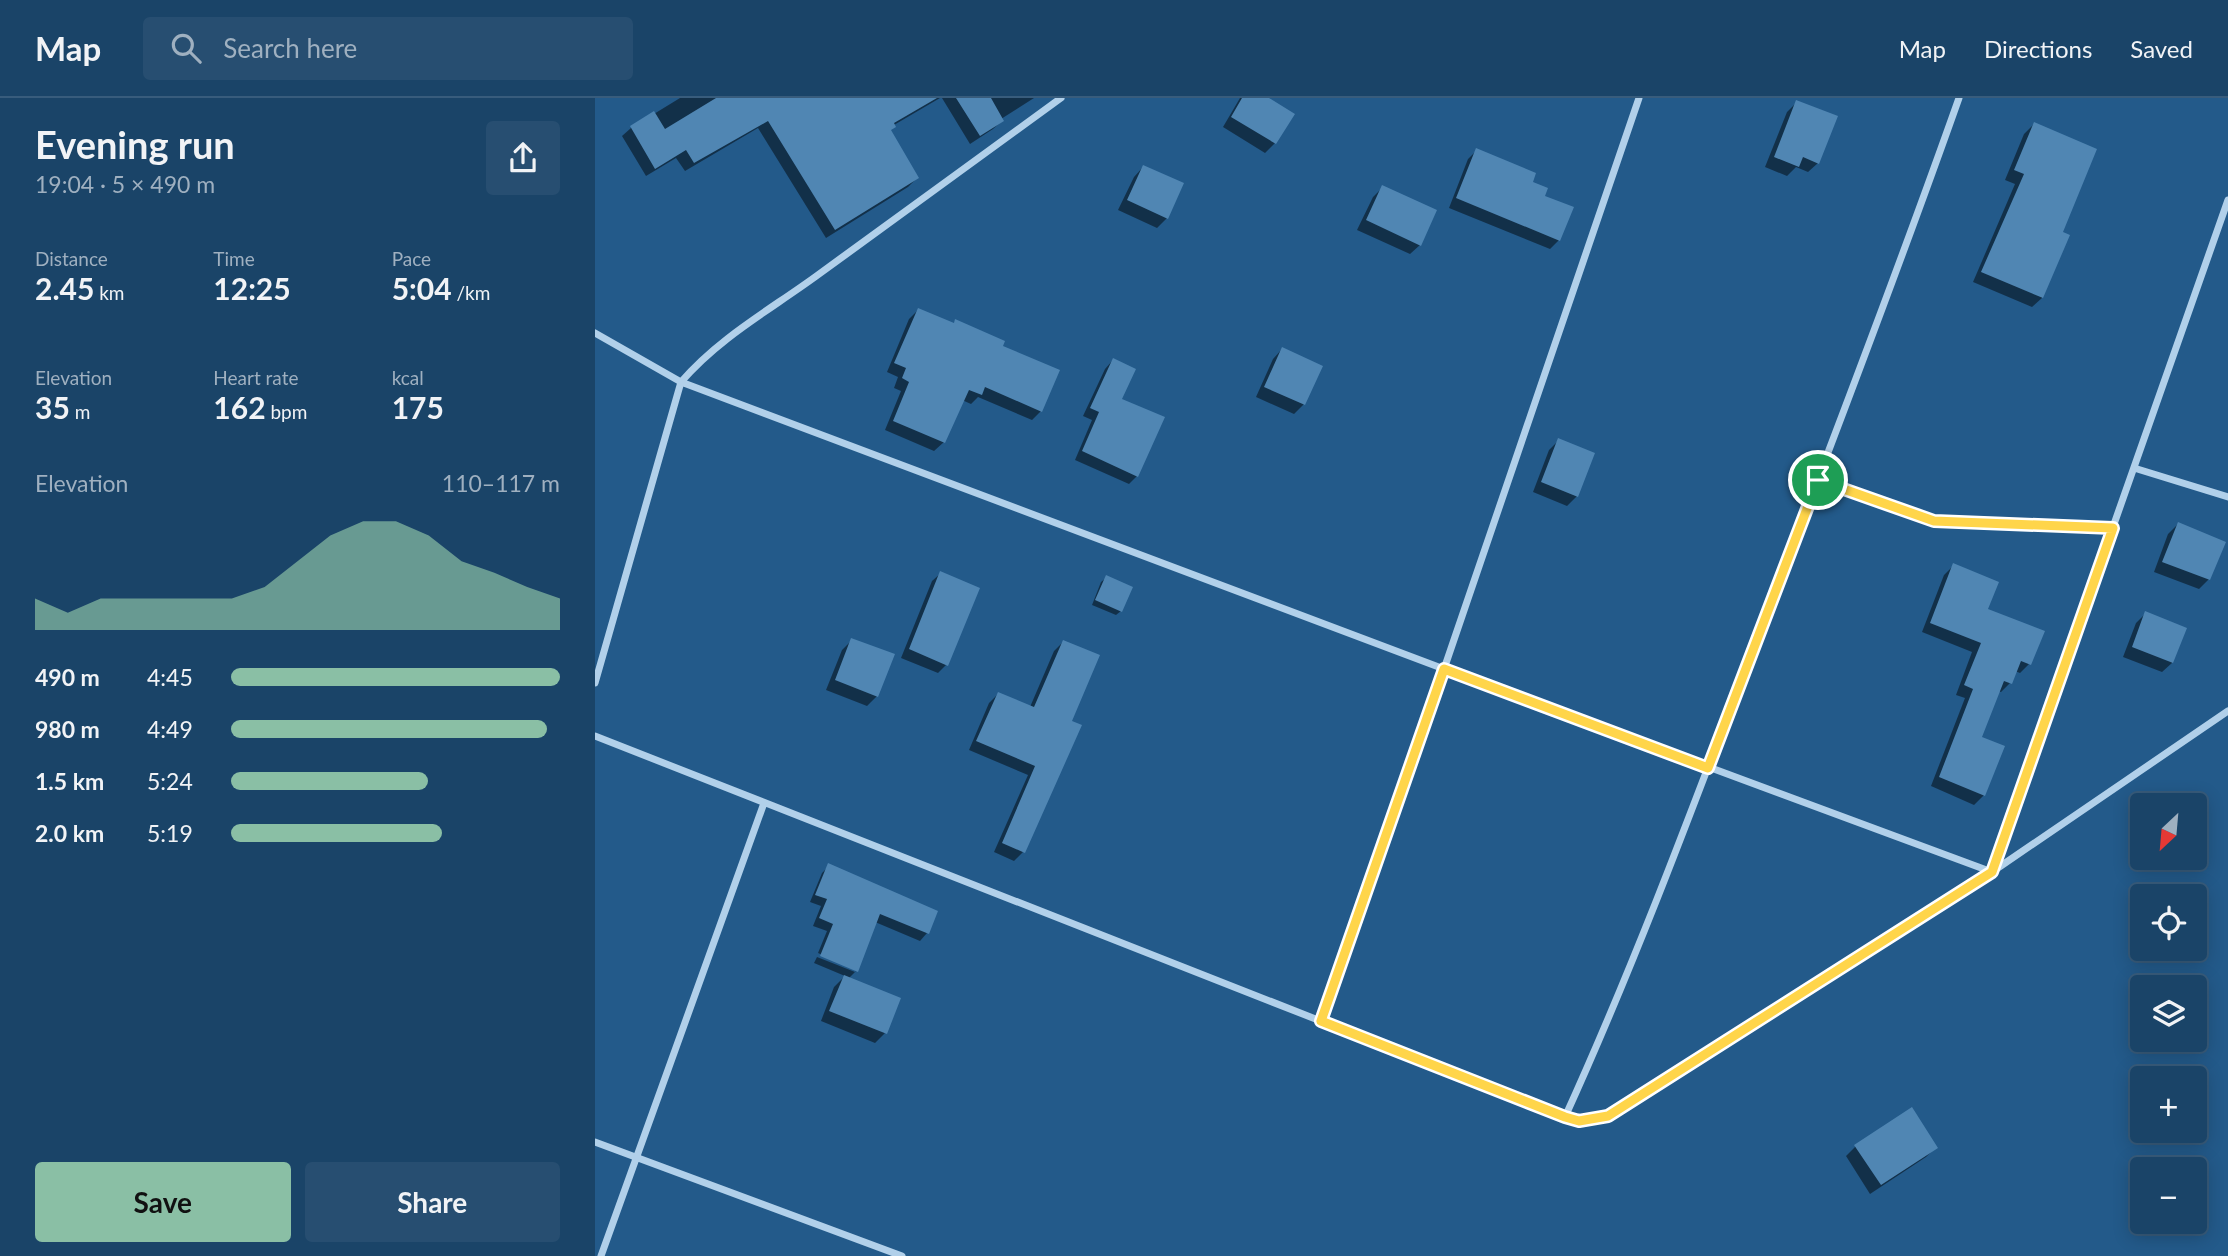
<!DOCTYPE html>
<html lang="en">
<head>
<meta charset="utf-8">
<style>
  :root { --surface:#1a4468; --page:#274e71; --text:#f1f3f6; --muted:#9fb0c0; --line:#385c7c; --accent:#8abfa5 }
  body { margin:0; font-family:Lato,sans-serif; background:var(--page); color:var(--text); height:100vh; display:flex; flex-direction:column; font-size:26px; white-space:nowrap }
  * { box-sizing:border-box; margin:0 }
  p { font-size:23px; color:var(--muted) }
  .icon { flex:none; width:38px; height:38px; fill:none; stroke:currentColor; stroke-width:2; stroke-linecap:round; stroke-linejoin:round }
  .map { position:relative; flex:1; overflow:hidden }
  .details { display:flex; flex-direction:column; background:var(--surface); width:595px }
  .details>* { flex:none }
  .needle { width:46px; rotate:206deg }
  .buttons { position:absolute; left:1535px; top:695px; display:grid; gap:14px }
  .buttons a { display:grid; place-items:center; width:77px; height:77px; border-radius:7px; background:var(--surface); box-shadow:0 4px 18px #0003,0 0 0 2px var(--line); font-size:35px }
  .pin { position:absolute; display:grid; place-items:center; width:60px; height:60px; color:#fff; margin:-30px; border:4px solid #fff; border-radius:50%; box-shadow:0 2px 7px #0007 }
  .round { display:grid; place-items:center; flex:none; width:74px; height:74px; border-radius:7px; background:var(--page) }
  .summary { display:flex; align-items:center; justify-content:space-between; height:119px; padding:0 35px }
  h1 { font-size:38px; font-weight:700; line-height:52px }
  .stats { display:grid; grid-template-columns:repeat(3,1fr); gap:10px; height:119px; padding:7px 35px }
  .stats div { display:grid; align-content:center }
  .stats b { font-size:30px; font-weight:700 }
  .stats small { font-size:19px; font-weight:400 }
  .stats p { font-size:19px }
  .chart { height:196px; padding:14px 35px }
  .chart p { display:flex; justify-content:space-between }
  .chart svg { width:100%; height:126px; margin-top:7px; fill:var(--accent); opacity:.7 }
  .button { display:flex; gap:14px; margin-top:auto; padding:14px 35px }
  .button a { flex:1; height:80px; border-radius:7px; background:var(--accent); color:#111; font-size:28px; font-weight:700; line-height:80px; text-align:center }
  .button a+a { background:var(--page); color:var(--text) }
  ul { padding:0 35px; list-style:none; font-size:23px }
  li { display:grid; grid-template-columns:112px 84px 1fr; align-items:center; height:52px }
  li i { height:18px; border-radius:9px; background:var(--accent) }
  header { display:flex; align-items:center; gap:42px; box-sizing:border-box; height:98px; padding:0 35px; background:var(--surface); border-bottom:2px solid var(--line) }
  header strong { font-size:33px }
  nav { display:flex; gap:38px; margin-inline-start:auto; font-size:24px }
  .search { width:490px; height:63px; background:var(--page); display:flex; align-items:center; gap:18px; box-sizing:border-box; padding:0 24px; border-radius:7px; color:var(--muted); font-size:26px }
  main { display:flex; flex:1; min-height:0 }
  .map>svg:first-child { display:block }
  .shadow { fill:#0007 }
  .building { fill:#5086b3 }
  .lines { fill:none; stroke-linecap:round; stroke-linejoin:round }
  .street { stroke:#b1d0ea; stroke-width:7 }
  .route-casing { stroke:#fff; stroke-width:14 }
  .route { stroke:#ffd54a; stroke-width:9 }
</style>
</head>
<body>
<header>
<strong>Map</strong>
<div class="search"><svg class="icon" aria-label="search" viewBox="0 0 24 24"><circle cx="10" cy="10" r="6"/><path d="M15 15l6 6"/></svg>Search here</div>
<nav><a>Map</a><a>Directions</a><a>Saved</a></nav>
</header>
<main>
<section class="details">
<div class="summary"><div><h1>Evening run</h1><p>19:04 · 5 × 490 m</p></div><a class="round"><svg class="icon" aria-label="share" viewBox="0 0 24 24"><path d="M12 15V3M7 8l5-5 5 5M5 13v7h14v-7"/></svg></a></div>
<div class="stats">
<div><p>Distance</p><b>2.45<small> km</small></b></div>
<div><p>Time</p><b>12:25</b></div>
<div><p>Pace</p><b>5:04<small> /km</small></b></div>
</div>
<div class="stats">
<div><p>Elevation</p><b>35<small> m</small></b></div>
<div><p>Heart rate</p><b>162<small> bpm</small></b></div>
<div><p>kcal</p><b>175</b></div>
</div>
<div class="chart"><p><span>Elevation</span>110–117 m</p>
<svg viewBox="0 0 160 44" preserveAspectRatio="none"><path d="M0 44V33L10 38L20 33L30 33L40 33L50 33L60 33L70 29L80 20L90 11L100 6L110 6L120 11L130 20L140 24L150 29L160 33V44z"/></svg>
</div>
<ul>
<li><b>490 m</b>4:45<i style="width:100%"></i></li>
<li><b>980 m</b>4:49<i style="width:96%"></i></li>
<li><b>1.5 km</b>5:24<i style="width:60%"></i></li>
<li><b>2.0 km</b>5:19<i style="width:64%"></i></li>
</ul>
<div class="button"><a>Save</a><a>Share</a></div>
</section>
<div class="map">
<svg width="1633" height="1158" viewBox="0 0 1633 1158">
  <rect width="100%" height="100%" fill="#235a8a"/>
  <path class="shadow" d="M85,0H345L299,27L294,33L322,80L313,89L231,140L163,30L90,73L81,60L51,78L27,38L36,30Z
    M347,0H439L406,21L407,23L398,31L375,46Z
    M645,0H670L680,45L670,55L628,29Z
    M1202,4L1223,65L1213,74L1201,69L1192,78L1170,69L1192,14Z
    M1439,26L1465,135L1447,200L1437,209L1378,184L1420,86L1410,82L1429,36Z
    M882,52L935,84L948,99L964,142L955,151L854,110L873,61Z
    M548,69L572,120L562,130L523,112L539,79Z
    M788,89L825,147L815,156L762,132L778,99Z
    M323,212L405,249L446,313L437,322L383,299L376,306L367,302L349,344L339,353L290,332L306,293L299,290L303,279L292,274L314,221Z
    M687,251L709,306L699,316L661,299L678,261Z
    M518,262L542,378L534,386L480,362L497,322L488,318L510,271Z
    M964,342L982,398L972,408L938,394L954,352Z
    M1583,426L1614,481L1604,491L1559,474L1573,436Z
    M1359,467L1434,566L1425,575L1420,573L1415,585L1406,594L1403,593L1385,640L1389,697L1379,707L1336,688L1370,600L1361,597L1377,554L1327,534L1349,477Z
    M346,475L351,567L343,575L306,560L337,483Z
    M511,480L526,513L521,517L497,507L506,484Z
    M1551,515L1590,531L1577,565L1567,574L1528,559L1541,525Z
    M257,542L282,598L272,608L231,592L247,552Z
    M468,544L475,624L428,754L419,763L399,754L433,677L374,652L394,605L403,596L435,609L459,553Z
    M234,768L341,814L332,835L325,843L280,824L260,874V871L223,855L232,833L218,828L226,808L215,804L227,775Z
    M222,859L260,874L253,881L290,935L280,945L226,923L239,889L250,878L219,865Z
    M1261,1048L1341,1049L1331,1059L1275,1096L1251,1058Z"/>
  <path class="building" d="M121,0H342L299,25L301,29L296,32L324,80L240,132L173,23L99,65L91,52L60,71L35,28L59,13L70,31Z
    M361,0H396L409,23L385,38Z
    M647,0H674L700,16L681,46L636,19Z
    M1201,2L1243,18L1224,66L1208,59L1204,69L1179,59Z
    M1439,24L1502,51L1468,134L1475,137L1448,200L1386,174L1429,76L1419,72Z
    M881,50L941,75L938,84L953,90L950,98L979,109L965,143L861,100Z
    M548,67L589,85L573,121L532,102Z
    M787,87L842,112L826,148L771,122Z
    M323,210L359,225L360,221L410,243L408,248L465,272L447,314L390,289L387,297L374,292L350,345L298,323L314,284L307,280L311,270L299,265Z
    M687,249L728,268L710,307L669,289Z
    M518,260L541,271L527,301L570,319L543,379L487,353L504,314L495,310Z
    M963,340L1000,355L983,399L946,384Z
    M1583,424L1631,444L1615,482L1567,464Z
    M1358,465L1404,484L1393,511L1450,533L1436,567L1426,563L1417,586L1409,583L1387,639L1410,648L1390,698L1344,679L1378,591L1369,587L1386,545L1335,525Z
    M345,473L385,490L353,568L314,551Z
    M511,477L538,489L527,514L500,502Z
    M1550,513L1592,530L1578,565L1537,549Z
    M256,540L300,556L283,599L240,582Z
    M468,542L505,557L477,623L487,627L430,755L407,745L440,668L381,643L403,594L439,609Z
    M233,765L343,813L334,836L285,816L263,874L225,858L238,826L224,820L232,801L220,797Z
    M249,877L306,900L292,936L234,913Z
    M1317,1009L1343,1050L1286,1087L1259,1047Z"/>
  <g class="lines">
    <path class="street" d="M0,235L86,284L849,571L1397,774
      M1539,370L1633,399
      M1223,382L1339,423L1518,430
      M0,585L86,284C124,240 173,213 220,179C302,119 384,60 466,0
      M0,638L970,1019L984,1023L1013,1018L1397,774L1633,613
      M1397,773L1633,102
      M726,923L849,571L1044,0
      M970,1019C1041,863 1101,701 1162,540C1231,361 1300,181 1364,0
      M0,1044L307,1158
      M6,1158L169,705"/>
  </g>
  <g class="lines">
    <g class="route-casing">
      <path id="route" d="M1223,382L1339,423L1518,430L1397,774L1013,1018L984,1023L970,1019L726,923L849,571L1113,670Z"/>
    </g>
    <use href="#route" class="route"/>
  </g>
</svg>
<div class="buttons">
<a><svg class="needle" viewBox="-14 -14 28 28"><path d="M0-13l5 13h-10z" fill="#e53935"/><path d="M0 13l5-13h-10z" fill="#9fb0c0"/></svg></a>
<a><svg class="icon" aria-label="locate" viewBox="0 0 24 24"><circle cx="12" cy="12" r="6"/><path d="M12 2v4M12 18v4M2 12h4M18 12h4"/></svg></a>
<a><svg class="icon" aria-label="layers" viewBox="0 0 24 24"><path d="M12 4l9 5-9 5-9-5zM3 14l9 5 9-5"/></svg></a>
<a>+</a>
<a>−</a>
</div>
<div class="pin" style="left:1223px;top:382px;background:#1e9e55"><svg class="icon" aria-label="arrive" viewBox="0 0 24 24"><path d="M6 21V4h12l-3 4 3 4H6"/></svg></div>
</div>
</main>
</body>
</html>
